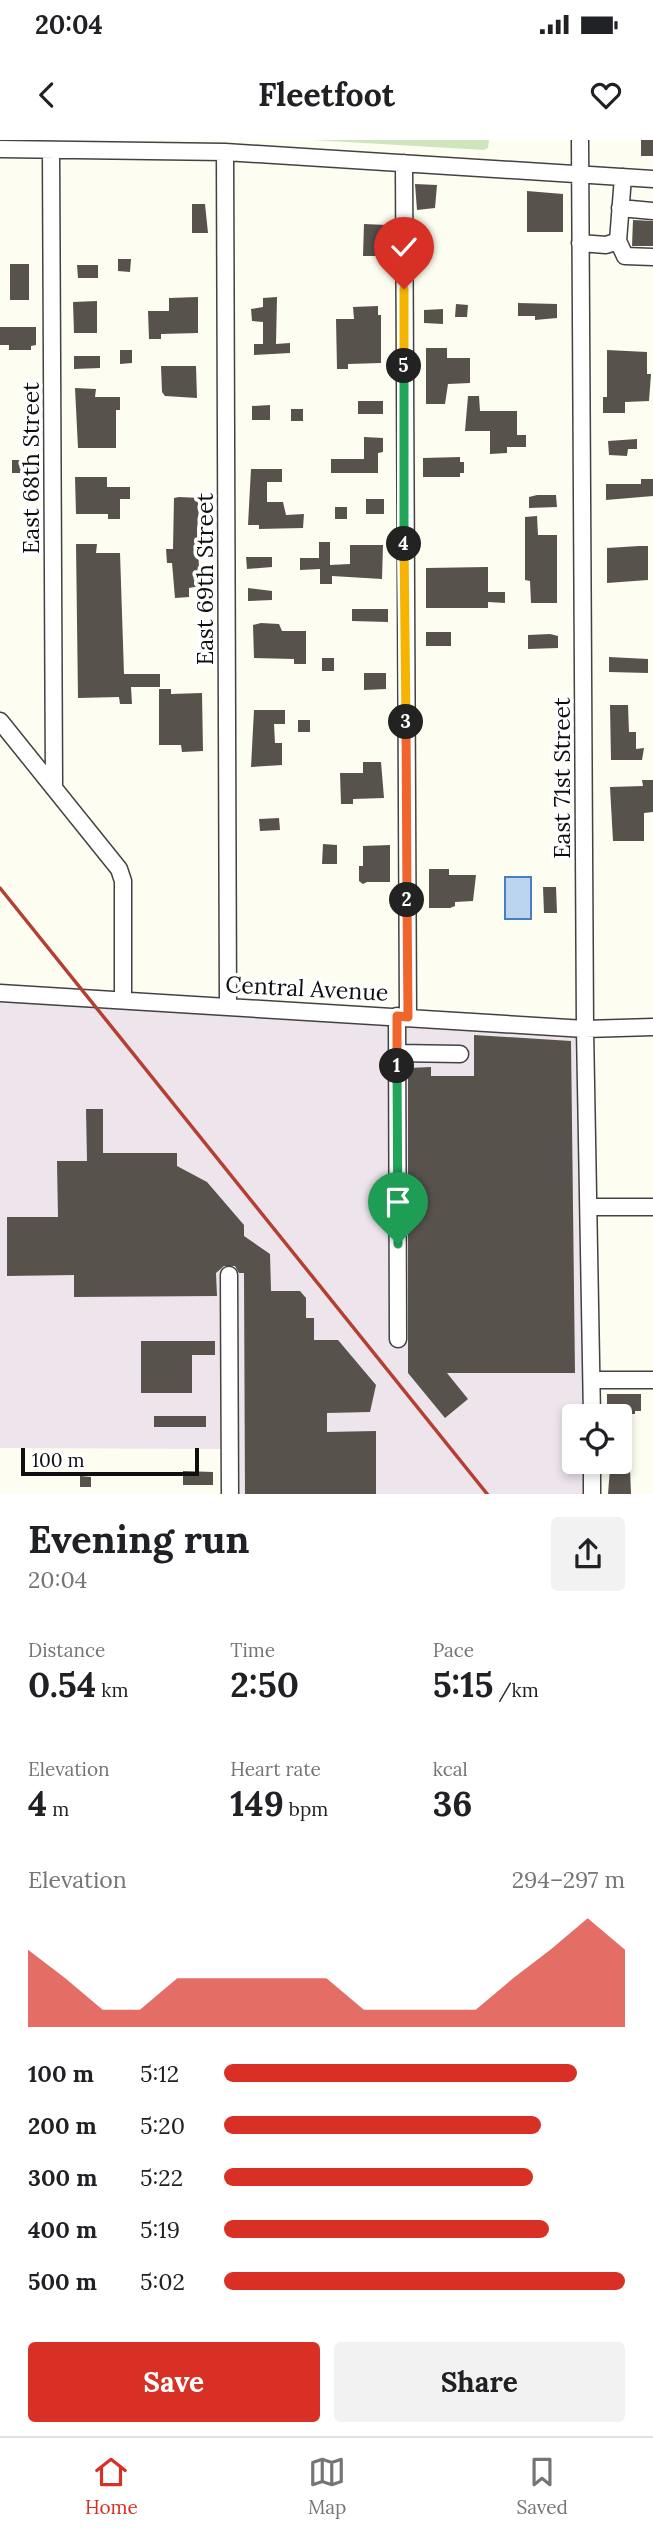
<!DOCTYPE html>
<html lang="en">
<head>
<meta charset="utf-8">
<style>
  :root { --surface:#fff; --page:#f2f2f2; --text:#202124; --muted:#757577; --line:#e0e0e0; --accent:#d93025 }
  body { margin:0; font-family:Lora,serif; background:var(--page); color:var(--text); height:100vh; display:flex; flex-direction:column; font-size:26px; white-space:nowrap }
  * { box-sizing:border-box; margin:0 }
  p { font-size:23px; color:var(--muted) }
  .icon { flex:none; width:38px; height:38px; fill:none; stroke:currentColor; stroke-width:2; stroke-linecap:round; stroke-linejoin:round }
  .map { position:relative; height:1354px; overflow:hidden }
  .drawer { display:flex; flex-direction:column; background:var(--surface); flex:1 }
  .drawer>* { flex:none }
  .fabs { position:absolute; left:562px; top:1264px; display:grid; gap:14px }
  .fabs a { display:grid; place-items:center; width:70px; height:70px; border-radius:7px; background:var(--surface); box-shadow:0 4px 10px #0003; font-size:35px }
  .scale { position:absolute; left:21px; bottom:18px; width:178px; box-sizing:border-box; padding-left:7px; border:4px solid #0f0f0f; border-top:0; font-size:19px; line-height:24px; white-space:nowrap; color:#0f0f0f; -webkit-text-stroke:5px #fff; paint-order:stroke }
  .pin { position:absolute; display:grid; place-items:center; width:60px; height:60px; color:#fff; margin:-72px -30px; border-radius:50% 50% 50% 0; rotate:-45deg; box-shadow:0 0 7px #0007 }
  .pin .icon { rotate:45deg }
  .km { position:absolute; width:35px; height:35px; margin:-18px; border-radius:50%; background:#222; color:#fff; font-size:19px; line-height:35px; text-align:center }
  .round { display:grid; place-items:center; flex:none; width:74px; height:74px; border-radius:7px; background:var(--page) }
  .headline { display:flex; align-items:center; justify-content:space-between; height:119px; padding:0 28px }
  h1 { font-size:38px; font-weight:700; line-height:52px }
  .stats { display:grid; grid-template-columns:repeat(3,1fr); gap:10px; height:119px; padding:7px 28px }
  .stats div { display:grid; align-content:center }
  .stats b { font-size:35px; font-weight:700 }
  .stats small { font-size:19px; font-weight:400 }
  .stats p { font-size:19px }
  .chart { height:196px; padding:14px 28px }
  .chart p { display:flex; justify-content:space-between }
  .chart svg { width:100%; height:126px; margin-top:7px; fill:var(--accent); opacity:.7 }
  .cta { display:flex; gap:14px; margin-top:auto; padding:14px 28px }
  .cta a { flex:1; height:80px; border-radius:7px; background:var(--accent); color:#fff; font-size:28px; font-weight:700; line-height:80px; text-align:center }
  .cta a+a { background:var(--page); color:var(--text) }
  ul { padding:0 28px; list-style:none; font-size:23px }
  li { display:grid; grid-template-columns:112px 84px 1fr; align-items:center; height:52px }
  li i { height:18px; border-radius:9px; background:var(--accent) }
  .status { display:flex; justify-content:space-between; align-items:center; height:49px; padding:0 35px; background:var(--surface); direction:ltr }
  .status svg { height:19px; fill:currentColor }
  header { display:flex; justify-content:space-between; align-items:center; height:91px; padding:0 28px; background:var(--surface); font-size:32px; font-weight:700 }
  .tabs { display:flex; justify-content:space-around; align-items:center; height:98px; border-top:2px solid var(--line); background:var(--surface); font-size:19px; color:var(--muted) }
  .tabs a { display:grid; justify-items:center; gap:4px }
  .tabs .active { color:var(--accent) }
  .map>svg:first-child { display:block }
  .industrial { fill:#ede4ec }
  .green { fill:#cde6be }
  .water { fill:#bbd5f1; stroke:#487fc2; stroke-width:2 }
  .building { fill:#57524c }
  .lines { fill:none; stroke-linecap:round; stroke-linejoin:round }
  .minor-casing { stroke:#424242; stroke-width:19 }
  .minor { stroke:#fff; stroke-width:16 }
  .rail { stroke:#b44032; stroke-width:3.5 }
  .split-1-casing { stroke:#fff; stroke-width:14 }
  .split-2-casing { stroke:#fff; stroke-width:14 }
  .split-3-casing { stroke:#fff; stroke-width:14 }
  .split-4-casing { stroke:#fff; stroke-width:14 }
  .split-5-casing { stroke:#fff; stroke-width:14 }
  .split-6-casing { stroke:#fff; stroke-width:14 }
  .split-1 { stroke:#22a559; stroke-width:9 }
  .split-2 { stroke:#f0652b; stroke-width:9 }
  .split-3 { stroke:#f0652b; stroke-width:9 }
  .split-4 { stroke:#f5b400; stroke-width:9 }
  .split-5 { stroke:#22a559; stroke-width:9 }
  .split-6 { stroke:#f5b400; stroke-width:9 }
  .labels { text-anchor:middle; dominant-baseline:central; stroke-width:7; stroke-linejoin:round; paint-order:stroke }
  .street-label { font-size:23px; fill:#0f0f0f; stroke:#fff }
</style>
</head>
<body>
<div class="status"><b>20:04</b><svg viewBox="0 0 49 12"><path d="M0 12V9h3v3zM5 12V6h3v6zM10 12V3h3v9zM15 12V0h3v12zM26 1h20v11H26zM47 4h2v5h-2z"/></svg></div>
<header><svg class="icon" aria-label="back" viewBox="0 0 24 24"><path d="M15 5l-7 7 7 7"/></svg>Fleetfoot<svg class="icon" aria-label="heart" viewBox="0 0 24 24"><path d="M12 20l-8-8c-3-5 5-10 8-4 3-6 11-1 8 4z"/></svg></header>
<div class="map">
<svg width="653" height="1355" viewBox="0 0 653 1355">
  <rect width="100%" height="100%" fill="#fefdf2"/>
  <path class="industrial" d="M0,853L585,889L592,1276H574V1321H592V1354H230L229,1309L0,1308Z"/>
  <path class="green" d="M313,0H489L488,8L484,10Z"/>
  <path class="water" d="M505,737H531V779H505Z"/>
  <path class="building" d="M641,0H653V16H641Z
    M415,44L437,45L435,68L417,70Z
    M527,51L563,54V92H527Z
    M192,64H205L208,93H192Z
    M633,80L653,81V106H632Z
    M364,84L387,85V100H383L381,116H363Z
    M118,119H131L130,132L118,131Z
    M10,124H29V160H10Z
    M77,125H98V138H78Z
    M198,157V193L161,194V199H149L148,171H169V158Z
    M277,157L276,204L290,203V213L254,215V204H263V182L252,181L251,169L263,167V158Z
    M97,161V193H74L73,162Z
    M518,163L557,164V178L535,180V176H518Z
    M456,164L468,165L467,177H455Z
    M378,166V175H381V223L348,224V229H337L336,179H354L353,167Z
    M443,169V184L424,183V170Z
    M0,187H36V205L31,206V210H9V205H0Z
    M426,208H447V218H470V243L448,244L445,264H426Z
    M120,210H132V223L120,224Z
    M607,210L647,212V234H651L649,261L625,262V273H603V257H607Z
    M74,216H100V228L74,229Z
    M161,226H196L197,258L165,256L162,252Z
    M75,248L96,249L95,257H120V270H116V308H78Z
    M468,256H479L480,271H517V295H526V307H507V313L490,314V291H465Z
    M358,261H383V274H358Z
    M270,265V280H252V266Z
    M291,269H303V281H291Z
    M364,297L383,298V312L378,313V333H331V319H364Z
    M637,299V309H628L627,316L609,315L608,301Z
    M460,317V322H464V333H460V337H423V318Z
    M12,320H29V333H12Z
    M251,329H282V342H267V362H283L286,375L304,374L303,388L259,389V385H248Z
    M75,337H107V347H130V359H120V379H108V374H76Z
    M641,339H653V356L606,360V344H641Z
    M537,355H556L557,367L529,368V357Z
    M179,357L200,358L197,390L200,446L189,448V457L175,458L172,423H167L166,409H173L174,358Z
    M366,359H384V374H366Z
    M335,367H347V379H335Z
    M537,376L538,395H557V463H531L530,441L525,440V377Z
    M319,402H330V425L350,424V405H383L382,439L332,436V444H320V429L300,430V418H319Z
    M76,404H97L96,413H120L124,534H160V547H131L132,564H120L119,557L78,558Z
    M639,406H648V440L607,443V408Z
    M246,417H272V427L247,429Z
    M488,427V452H505V463L488,462V468H426V428Z
    M248,448L272,451V460L248,461Z
    M352,469H388V482L352,481Z
    M261,483L279,484L282,491H306V524H294V519L254,518L253,485Z
    M426,492H451V506H426Z
    M550,494L558,496V508L528,509V495Z
    M609,517L648,519V533L609,532Z
    M322,518H334V531H322Z
    M364,533H386V549L364,550Z
    M159,549H171V554L202,553L203,611L182,612L181,605H159Z
    M610,565H628L629,592H636V609L644,608L642,620H611Z
    M254,570H285V584H274L275,603H282V625L251,627Z
    M298,580H310V592H298Z
    M363,622H381L384,658L353,659V664H341L340,633H363Z
    M642,640H653V672L644,673V701H613L610,647L643,646Z
    M279,678L280,690L260,691L259,679Z
    M323,704L337,705V724H322Z
    M390,705V742H367L363,744L359,741V726H363V706Z
    M429,729H449V735H476L473,761L455,762V766L450,768H429Z
    M543,747H556L557,773H544Z
    M474,895L571,901L575,1233H447L468,1259L445,1278L408,1233V928L431,927V936H474Z
    M86,969H103V1013H177V1026L207,1042L244,1085V1096L270,1114L271,1151H300L306,1158V1178H314V1200H338L376,1245L370,1272L327,1273V1292L376,1291V1355H245L244,1133H239L235,1126H224L216,1133L217,1156L74,1157V1135L7,1136V1077H58L57,1021H87Z
    M141,1201H215V1215H192V1253H141Z
    M607,1254H641V1271H635V1274H611V1269H607Z
    M154,1276H206V1287H154Z
    M610,1328H630L631,1354H608Z
    M183,1331L213,1332V1345H183Z
    M80,1336L91,1337V1347H80Z"/>
  <g class="lines">
    <g class="minor-casing">
      <path id="minor" d="M580,0L585,889L592,1276
        M0,9L225,12L653,39
        M51,10L54,647
        M225,12L228,866
        M404,23L408,877
        M623,37L618,101L625,116L653,117
        M620,68L653,71
        M580,103L606,105L618,101
        M0,581L119,729L123,741V860
        M0,853L585,889L653,887
        M397,876L398,1199
        M397,913L460,914
        M589,1067H653
        M229,1135L230,1355
        M592,1240H653
        M592,1321V1355"/>
    </g>
    <use href="#minor" class="minor"/>
    <path class="rail" d="M0,748L488,1355"/>
  </g>
  <g class="lines">
    <g class="split-1-casing">
      <path id="split-1" d="M397,926L398,1104"/>
    </g>
    <g class="split-2-casing">
      <path id="split-2" d="M397,926V876L408,877L407,760"/>
    </g>
    <g class="split-3-casing">
      <path id="split-3" d="M406,582L407,760"/>
    </g>
    <g class="split-4-casing">
      <path id="split-4" d="M404,404L406,582"/>
    </g>
    <g class="split-5-casing">
      <path id="split-5" d="M404,404V226"/>
    </g>
    <g class="split-6-casing">
      <path id="split-6" d="M404,149V226"/>
    </g>
    <use href="#split-1" class="split-1"/>
    <use href="#split-2" class="split-2"/>
    <use href="#split-3" class="split-3"/>
    <use href="#split-4" class="split-4"/>
    <use href="#split-5" class="split-5"/>
    <use href="#split-6" class="split-6"/>
  </g>
  <g class="labels">
    <g class="street-label">
      <text transform="translate(30 328) rotate(-90)">East 68th Street</text>
      <text transform="translate(204 439) rotate(-90)">East 69th Street</text>
      <text transform="translate(561 638) rotate(-90)">East 71st Street</text>
      <text transform="translate(307 848) rotate(3)">Central Avenue</text>
    </g>
  </g>
</svg>
<div class="fabs">
<a><svg class="icon" aria-label="locate" viewBox="0 0 24 24"><circle cx="12" cy="12" r="6"/><path d="M12 2v4M12 18v4M2 12h4M18 12h4"/></svg></a>
</div>
<div class="scale">100 m</div>
<div class="pin" style="left:398px;top:1104px;background:#1e9e55"><svg class="icon" aria-label="arrive" viewBox="0 0 24 24"><path d="M6 21V4h12l-3 4 3 4H6"/></svg></div>
<div class="pin" style="left:404px;top:149px;background:#d93025"><svg class="icon" aria-label="check" viewBox="0 0 24 24"><path d="M5 12l5 5 9-10"/></svg></div>
<b class="km" style="left:397px;top:926px">1</b>
<b class="km" style="left:407px;top:760px">2</b>
<b class="km" style="left:406px;top:582px">3</b>
<b class="km" style="left:404px;top:404px">4</b>
<b class="km" style="left:404px;top:226px">5</b>
</div>
<section class="drawer">
<div class="headline"><div><h1>Evening run</h1><p>20:04</p></div><a class="round"><svg class="icon" aria-label="share" viewBox="0 0 24 24"><path d="M12 15V3M7 8l5-5 5 5M5 13v7h14v-7"/></svg></a></div>
<div class="stats">
<div><p>Distance</p><b>0.54<small> km</small></b></div>
<div><p>Time</p><b>2:50</b></div>
<div><p>Pace</p><b>5:15<small> /km</small></b></div>
</div>
<div class="stats">
<div><p>Elevation</p><b>4<small> m</small></b></div>
<div><p>Heart rate</p><b>149<small> bpm</small></b></div>
<div><p>kcal</p><b>36</b></div>
</div>
<div class="chart"><p><span>Elevation</span>294–297 m</p>
<svg viewBox="0 0 160 44" preserveAspectRatio="none"><path d="M0 44V17L10 27L20 38L30 38L40 27L50 27L60 27L70 27L80 27L90 38L100 38L110 38L120 38L130 27L140 17L150 6L160 17V44z"/></svg>
</div>
<ul>
<li><b>100 m</b>5:12<i style="width:88%"></i></li>
<li><b>200 m</b>5:20<i style="width:79%"></i></li>
<li><b>300 m</b>5:22<i style="width:77%"></i></li>
<li><b>400 m</b>5:19<i style="width:81%"></i></li>
<li><b>500 m</b>5:02<i style="width:100%"></i></li>
</ul>
<div class="cta"><a>Save</a><a>Share</a></div>
</section>
<nav class="tabs">
<a class="active"><svg class="icon" aria-label="home" viewBox="0 0 24 24"><path d="M3 11l9-7 9 7M6 9v11h12V9"/></svg>Home</a>
<a><svg class="icon" aria-label="map" viewBox="0 0 24 24"><path d="M3 6l6-2 6 2 6-2v14l-6 2-6-2-6 2zM9 4v14M15 6v14"/></svg>Map</a>
<a><svg class="icon" aria-label="saved" viewBox="0 0 24 24"><path d="M7 4h10v16l-5-4-5 4z"/></svg>Saved</a>
</nav>
</body>
</html>
